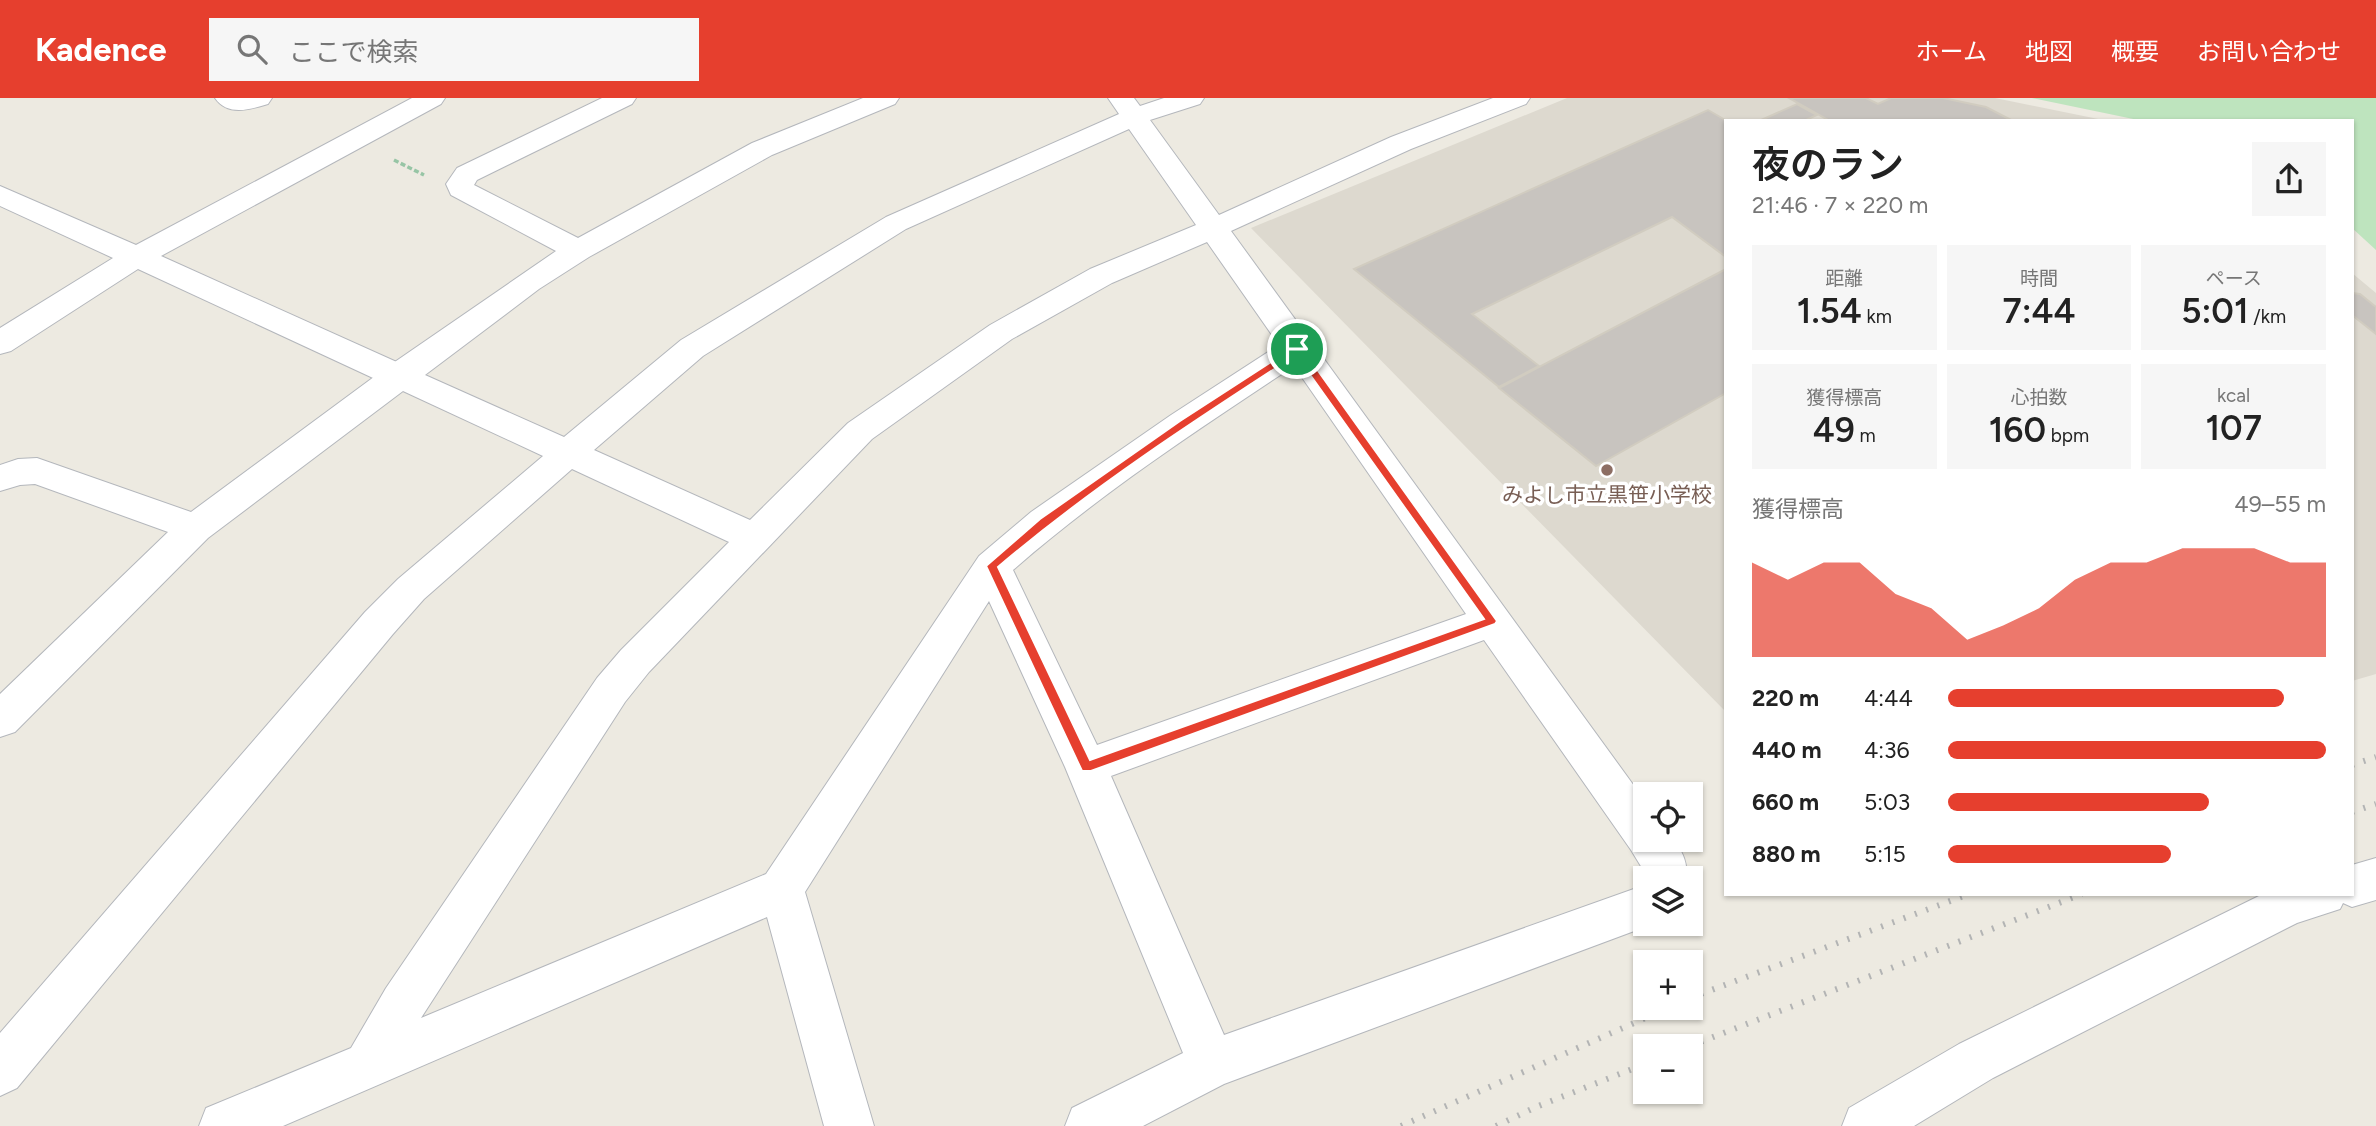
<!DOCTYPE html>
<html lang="ja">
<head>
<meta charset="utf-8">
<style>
  :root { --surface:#fff; --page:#f6f6f6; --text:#222; --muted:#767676; --accent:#e63f2e }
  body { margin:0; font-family:Figtree,"Noto Sans JP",sans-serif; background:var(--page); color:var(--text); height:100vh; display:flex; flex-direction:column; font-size:26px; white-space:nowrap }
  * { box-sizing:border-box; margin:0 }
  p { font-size:23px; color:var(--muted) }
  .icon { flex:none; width:38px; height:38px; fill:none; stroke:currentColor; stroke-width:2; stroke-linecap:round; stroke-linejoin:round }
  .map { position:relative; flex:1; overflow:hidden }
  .panel { position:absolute; left:1724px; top:21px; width:630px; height:777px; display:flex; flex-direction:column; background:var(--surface); border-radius:0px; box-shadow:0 2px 5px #0004 }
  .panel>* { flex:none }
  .controls { position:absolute; left:1633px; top:684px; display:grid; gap:14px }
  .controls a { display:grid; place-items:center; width:70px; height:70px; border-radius:0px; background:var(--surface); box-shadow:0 2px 5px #0004; font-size:35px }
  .pin { position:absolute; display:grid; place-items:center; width:60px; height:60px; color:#fff; margin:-30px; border:4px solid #fff; border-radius:50%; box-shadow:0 2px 7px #0007 }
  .round { display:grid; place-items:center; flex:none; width:74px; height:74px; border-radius:0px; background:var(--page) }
  .head { display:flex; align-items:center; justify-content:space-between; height:119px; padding:0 28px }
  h1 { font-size:38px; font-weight:600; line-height:52px }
  .stats { display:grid; grid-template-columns:repeat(3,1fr); gap:10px; height:119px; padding:7px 28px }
  .stats div { display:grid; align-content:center; border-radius:0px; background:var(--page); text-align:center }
  .stats b { font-size:35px; font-weight:600 }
  .stats small { font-size:19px; font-weight:400 }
  .stats p { font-size:19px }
  .chart { height:196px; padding:14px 28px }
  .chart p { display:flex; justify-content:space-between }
  .chart svg { width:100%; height:126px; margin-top:7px; fill:var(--accent); opacity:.7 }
  ul { padding:0 28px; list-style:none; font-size:23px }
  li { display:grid; grid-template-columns:112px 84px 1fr; align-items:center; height:52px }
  li i { height:18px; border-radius:9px; background:var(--accent) }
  header { display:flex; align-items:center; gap:42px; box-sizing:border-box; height:98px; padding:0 35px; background:var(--accent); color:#fff }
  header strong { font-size:33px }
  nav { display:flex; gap:38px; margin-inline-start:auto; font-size:24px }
  .search { width:490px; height:63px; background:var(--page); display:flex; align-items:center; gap:18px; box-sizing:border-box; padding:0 24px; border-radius:0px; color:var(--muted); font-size:26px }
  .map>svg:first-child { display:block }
  .education { fill:#ddd9cf }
  .green { fill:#bee4be }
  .building { fill:#c8c4bf; stroke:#d1ccc0; stroke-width:2 }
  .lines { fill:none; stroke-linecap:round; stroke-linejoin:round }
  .minor-casing { stroke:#b4b7bc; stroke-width:2 }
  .tertiary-casing { stroke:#b4b7bc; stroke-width:2 }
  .path { stroke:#97c5a5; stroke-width:3.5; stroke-dasharray:5 2.5; stroke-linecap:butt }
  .minor { fill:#fff; fill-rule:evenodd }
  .tertiary { fill:#fff; fill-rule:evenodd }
  .rail { stroke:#b3b4b4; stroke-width:6; stroke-dasharray:2 10; stroke-linecap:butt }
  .route { fill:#e63f2e; stroke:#fff; stroke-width:2; fill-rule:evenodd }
  .education-dot { fill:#8d6e63; stroke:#fff; stroke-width:2.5 }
  .labels { text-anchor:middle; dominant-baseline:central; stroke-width:7; stroke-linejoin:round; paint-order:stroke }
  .education-label { font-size:21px; fill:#785e54; stroke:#fff }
</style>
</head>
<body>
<header>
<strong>Kadence</strong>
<div class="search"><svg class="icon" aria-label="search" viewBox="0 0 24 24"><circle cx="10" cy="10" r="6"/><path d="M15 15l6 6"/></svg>ここで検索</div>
<nav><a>ホーム</a><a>地図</a><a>概要</a><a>お問い合わせ</a></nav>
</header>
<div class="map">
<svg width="2376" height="1028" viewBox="0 0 2376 1028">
  <rect width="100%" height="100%" fill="#edeae1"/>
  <path class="education" d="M1567,0H1995L2108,23H1726L1725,613L1251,130Z
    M2352,175L2376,195V576L2352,583Z"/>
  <path class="green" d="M2032,0H2376V152L2352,130V23H2143Z"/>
  <path class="building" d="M1789,0H1866L1878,6L1891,0H1943L1986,9L2013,23H1830Z
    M1797,6L1817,17L1804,23H1759Z
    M1708,12L1727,23L1726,159L1672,119L1472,216L1539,268L1499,289L1354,171Z
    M1726,171V295L1596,368L1499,290Z
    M2352,195L2360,196L2376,209V236L2352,217Z"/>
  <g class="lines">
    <g class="minor-casing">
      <path id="minor" d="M215,0H272L268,6C251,11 228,19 215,0Z
        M602,0H636L632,6L477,82L474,87L578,140L752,45L863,0H899L895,6L772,57L589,159L539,191L425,277L564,339L681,242L886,119L1119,16L1108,0H1134L1140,8L1164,0H1204L1200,6L1150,22L1219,117L1391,39L1493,0H1530L1526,6L1411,51L1231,133L1645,703V742H1674C1683,755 1688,765 1686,780H1645V826H1653L1224,986L1143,1028H1065L1072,1010L1183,955L1065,669L989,503L805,794L874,1028H824L767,819L283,1028H199L206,1010L351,950L386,890L597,580L621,552L729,444L572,371L424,501L393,536L17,990L0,998V935L365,514L398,481L543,358L403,293L208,440L15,634L0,639V596L168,434L35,386L20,387L0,393V367L18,361L37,360L191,414L386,270L556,153L451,97L446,86L457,70ZM1129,31L1196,127L1090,171L990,227L848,325L750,422L594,352L703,258L906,131ZM1207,144L1279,247L1171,317L1031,414L979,458L766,776L421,920L625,604L649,574L872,341L1012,241L1112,185ZM1294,268L1466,516L1097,647L1013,472C1100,396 1197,332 1294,268ZM1484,542L1631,752L1642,770V780L1645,787L1224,937L1111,678Z
        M2376,760V802L2352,809L2343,805L2340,811L2297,825L1993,980L1914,1028H1842L1849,1010L1959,946L2263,796H2352V767Z"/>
    </g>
    <g class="tertiary-casing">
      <path id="tertiary" d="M412,0H445L441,6L161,158L410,270L414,278L410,286L398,289L386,286L138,171L11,253L0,256V230L113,160L0,108V88L136,147Z"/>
    </g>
    <path class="path" d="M394,62L424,77"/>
    <use href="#minor" class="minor"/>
    <use href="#tertiary" class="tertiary"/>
    <path class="rail" d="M2352,667L2376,659
      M2352,714L2376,706
      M1690,900L1969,796
      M1690,948L2082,796
      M1401,1028L1668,910
      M1496,1028L1536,1009L1645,966"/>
  </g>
  <path class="route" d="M1294,249H1301L1497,523L1495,526L1091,673H1082L986,468L1040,421L1180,323ZM1296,257L1484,521L1090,662L998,469C1091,390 1194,323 1296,257Z"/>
  <circle class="education-dot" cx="1607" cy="372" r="7"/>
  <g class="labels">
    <g class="education-label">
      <text x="1607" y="396">みよし市立黒笹小学校</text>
    </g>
  </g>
</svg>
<div class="controls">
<a><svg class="icon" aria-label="locate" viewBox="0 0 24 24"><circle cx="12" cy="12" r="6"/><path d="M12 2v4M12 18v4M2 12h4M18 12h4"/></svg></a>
<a><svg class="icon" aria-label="layers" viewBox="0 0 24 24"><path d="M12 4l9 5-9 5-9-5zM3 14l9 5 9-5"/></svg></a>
<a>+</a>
<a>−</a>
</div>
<div class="pin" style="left:1297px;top:251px;background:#1e9e55"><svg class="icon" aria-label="arrive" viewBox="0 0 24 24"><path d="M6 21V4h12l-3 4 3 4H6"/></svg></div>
<section class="panel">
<div class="head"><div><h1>夜のラン</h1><p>21:46 · 7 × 220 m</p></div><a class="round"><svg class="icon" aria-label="share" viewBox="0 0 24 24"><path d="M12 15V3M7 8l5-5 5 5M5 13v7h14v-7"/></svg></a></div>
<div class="stats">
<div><p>距離</p><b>1.54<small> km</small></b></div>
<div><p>時間</p><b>7:44</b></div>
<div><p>ペース</p><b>5:01<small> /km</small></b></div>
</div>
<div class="stats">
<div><p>獲得標高</p><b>49<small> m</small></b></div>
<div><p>心拍数</p><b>160<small> bpm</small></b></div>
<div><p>kcal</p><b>107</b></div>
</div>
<div class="chart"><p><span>獲得標高</span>49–55 m</p>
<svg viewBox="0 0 160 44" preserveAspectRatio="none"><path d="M0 44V11L10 17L20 11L30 11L40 22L50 27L60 38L70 33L80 27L90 17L100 11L110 11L120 6L130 6L140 6L150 11L160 11V44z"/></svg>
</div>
<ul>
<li><b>220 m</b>4:44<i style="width:89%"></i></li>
<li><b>440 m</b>4:36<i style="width:100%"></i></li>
<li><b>660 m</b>5:03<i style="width:69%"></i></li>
<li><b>880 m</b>5:15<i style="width:59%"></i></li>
</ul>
</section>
</div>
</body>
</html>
